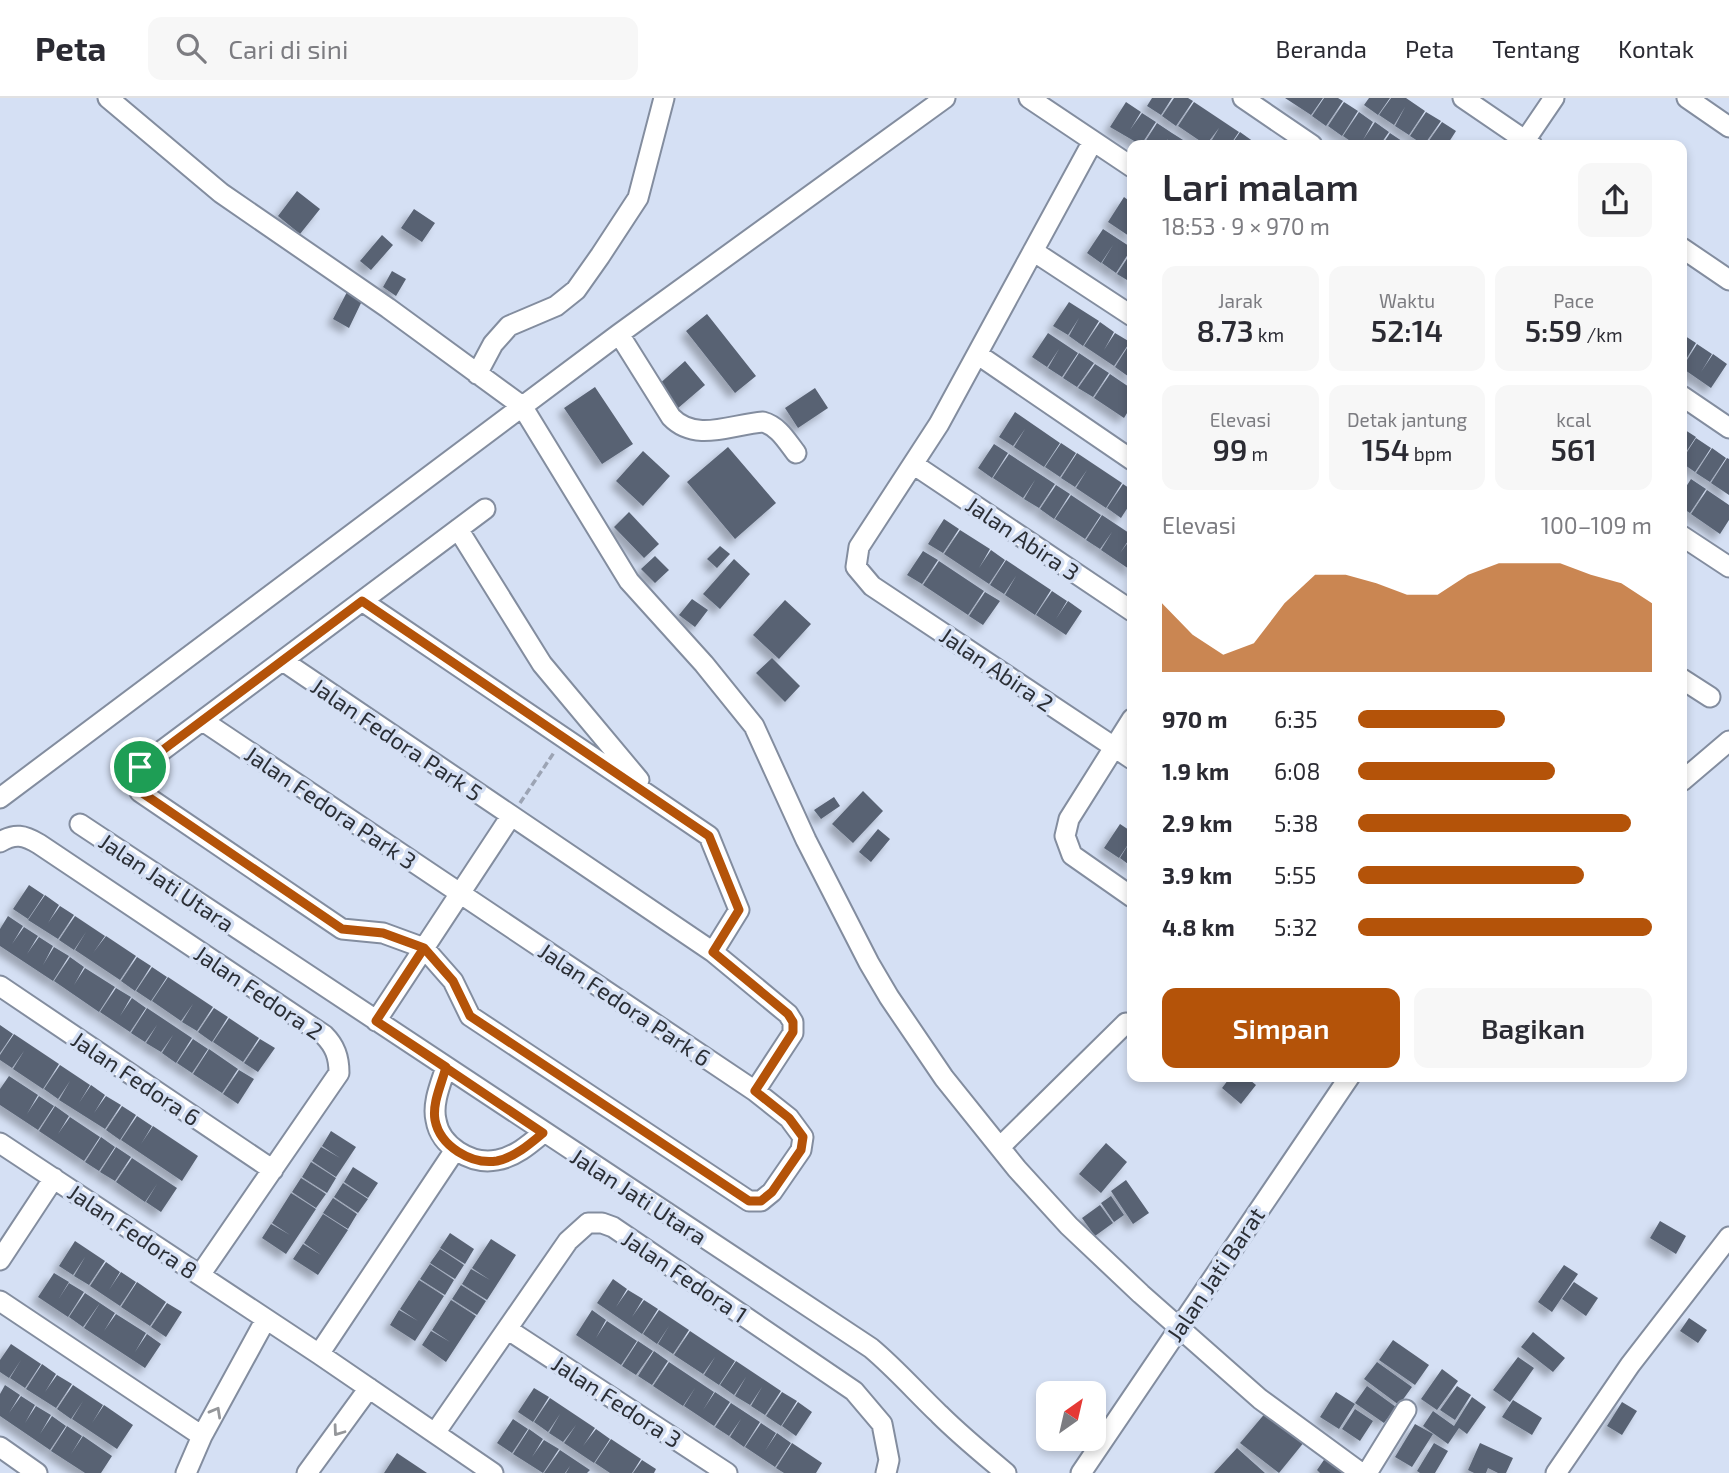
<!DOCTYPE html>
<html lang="id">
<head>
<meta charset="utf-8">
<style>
  :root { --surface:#fff; --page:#f7f7f7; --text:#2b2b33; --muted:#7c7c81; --line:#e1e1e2; --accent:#b45309 }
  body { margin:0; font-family:"Exo 2",sans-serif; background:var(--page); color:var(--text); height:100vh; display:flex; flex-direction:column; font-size:26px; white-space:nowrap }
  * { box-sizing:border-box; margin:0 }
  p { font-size:23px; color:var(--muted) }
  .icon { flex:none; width:38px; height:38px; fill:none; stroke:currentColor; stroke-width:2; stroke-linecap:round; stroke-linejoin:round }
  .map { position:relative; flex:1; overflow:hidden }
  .side { position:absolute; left:1127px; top:42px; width:560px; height:942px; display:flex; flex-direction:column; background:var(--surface); border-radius:14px; box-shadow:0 4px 10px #0003 }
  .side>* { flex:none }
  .needle { width:46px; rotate:34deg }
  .controls { position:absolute; left:1036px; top:1283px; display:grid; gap:14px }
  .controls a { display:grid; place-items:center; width:70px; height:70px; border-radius:14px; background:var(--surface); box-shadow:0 4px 10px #0003; font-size:35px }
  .pin { position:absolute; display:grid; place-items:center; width:60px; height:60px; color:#fff; margin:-30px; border:4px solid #fff; border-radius:50%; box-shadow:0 2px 7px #0007 }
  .round { display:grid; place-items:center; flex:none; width:74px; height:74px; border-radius:14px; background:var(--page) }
  .summary { display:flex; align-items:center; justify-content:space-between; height:119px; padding:0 35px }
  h1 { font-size:38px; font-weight:600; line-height:52px }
  .metrics { display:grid; grid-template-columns:repeat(3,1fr); gap:10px; height:119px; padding:7px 35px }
  .metrics div { display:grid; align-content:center; border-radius:14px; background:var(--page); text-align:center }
  .metrics b { font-size:30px; font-weight:600 }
  .metrics small { font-size:19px; font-weight:400 }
  .metrics p { font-size:19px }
  .chart { height:196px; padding:14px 35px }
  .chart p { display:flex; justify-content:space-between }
  .chart svg { width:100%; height:126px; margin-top:7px; fill:var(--accent); opacity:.7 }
  .button { display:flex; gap:14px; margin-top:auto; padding:14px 35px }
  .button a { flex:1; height:80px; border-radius:14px; background:var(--accent); color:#fff; font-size:28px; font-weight:600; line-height:80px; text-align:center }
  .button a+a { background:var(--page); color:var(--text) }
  ul { padding:0 35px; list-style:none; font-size:23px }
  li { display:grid; grid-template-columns:112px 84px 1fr; align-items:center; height:52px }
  li i { height:18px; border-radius:9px; background:var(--accent) }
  header { display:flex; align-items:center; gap:42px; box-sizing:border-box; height:98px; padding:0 35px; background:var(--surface); border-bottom:2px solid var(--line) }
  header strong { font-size:33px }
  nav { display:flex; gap:38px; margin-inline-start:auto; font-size:24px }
  .search { width:490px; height:63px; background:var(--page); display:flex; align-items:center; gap:18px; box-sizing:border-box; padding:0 24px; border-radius:14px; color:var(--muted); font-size:26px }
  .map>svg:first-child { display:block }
  .building { fill:#586273; filter:url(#shadow) }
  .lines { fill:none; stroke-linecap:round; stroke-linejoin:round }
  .minor-casing { stroke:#838d9f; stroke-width:23 }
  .path { stroke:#9ca4b4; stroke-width:3.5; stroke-dasharray:7 3.5; stroke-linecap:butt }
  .minor { stroke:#fff; stroke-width:19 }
  .oneway { stroke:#95979a }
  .route-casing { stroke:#fff; stroke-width:14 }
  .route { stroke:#b45309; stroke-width:9 }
  .labels { text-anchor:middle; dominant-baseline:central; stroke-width:7; stroke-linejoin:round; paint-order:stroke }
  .street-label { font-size:23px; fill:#2b2f36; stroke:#d5e0f4 }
</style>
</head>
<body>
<header>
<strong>Peta</strong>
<div class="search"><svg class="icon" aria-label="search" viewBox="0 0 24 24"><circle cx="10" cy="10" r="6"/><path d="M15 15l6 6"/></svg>Cari di sini</div>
<nav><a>Beranda</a><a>Peta</a><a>Tentang</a><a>Kontak</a></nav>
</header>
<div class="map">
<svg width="1729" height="1375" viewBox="0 0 1729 1375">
  <defs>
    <filter id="shadow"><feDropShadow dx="-6" dy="6" stdDeviation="3.5" flood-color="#0004"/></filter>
  </defs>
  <rect width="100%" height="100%" fill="#d5e0f4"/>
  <path class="building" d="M1152,0H1172L1161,17L1147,8Z
    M1174,0H1188L1193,3L1176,28L1162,18Z
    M1285,0H1323L1311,17Z
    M1324,0H1338L1343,3L1326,28L1312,18Z
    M1369,0H1390L1378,17L1364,7Z
    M1391,0H1406L1425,13L1409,37L1395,28L1405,9L1394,27L1379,17Z
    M1126,4L1141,14L1130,32L1142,15L1156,24L1141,47L1110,29Z
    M1194,4L1239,34L1230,47H1209L1219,30L1206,47L1178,28Z
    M1344,4L1358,13L1342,38L1328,28Z
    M1359,14L1373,24L1363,42L1375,24L1389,34L1380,47H1356L1343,38Z
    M1426,14L1441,23L1424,47L1410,38Z
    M1442,24L1456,33L1447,47H1426Z
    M1157,25L1172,35L1191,47H1165L1168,41L1163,47H1143Z
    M1240,34L1254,44L1252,47H1231Z
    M1390,35L1405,45L1409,47H1382Z
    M297,93L320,111L300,136L278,118Z
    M1124,99L1132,105V140L1108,124Z
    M414,111L435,125L422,144L401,130Z
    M1103,131L1132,150L1116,175L1102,165L1113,147L1101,165L1087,155Z
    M382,137L393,147L371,172L360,163Z
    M1132,153V185L1117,176Z
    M392,173L406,181L396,198L383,189Z
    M347,194L362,203L349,230L333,221Z
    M1069,204L1099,223L1083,248L1069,238L1079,220L1068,237L1053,228Z
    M707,216L756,278L735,295L686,233Z
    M1100,224L1114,234L1104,252L1115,235L1130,244L1114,268L1084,248Z
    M1048,235L1078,255L1062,279L1048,270L1059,251L1047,269L1032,259Z
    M1682,236L1696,245L1682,268Z
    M1132,242V281L1115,269Z
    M1697,246L1712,256L1701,274L1713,256L1727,266L1711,290L1682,270Z
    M1079,255L1094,265L1077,289L1063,280Z
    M685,263L705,287L677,311L657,288Z
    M1095,266L1109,275L1093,299L1078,290Z
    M1110,276L1132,291V307L1124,320L1094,300Z
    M595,289L633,346L602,366L564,310Z
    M815,290L828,310L798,330L785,310Z
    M1015,314L1060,345L1044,369L1014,349L1025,331L1013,348L999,339Z
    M1682,330L1696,339L1682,360Z
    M1696,340L1711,350L1695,374L1682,365V362Z
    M1061,345L1076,355L1060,379L1045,369Z
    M994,346L1008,355L992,380L978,370Z
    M728,349L776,405L735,441L687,384Z
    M1712,350L1726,360L1710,384L1696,375Z
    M643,353L670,378L643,408L616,383Z
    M1077,355L1122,385L1106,410L1076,390L1087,372L1075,389L1061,380Z
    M1009,356L1055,386L1039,410L1024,401L1035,382L1023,400L993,380Z
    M1727,360L1729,361V397L1711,385Z
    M1691,381L1706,391L1690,415L1682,410V395Z
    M1123,386L1132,392V403L1121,420L1107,410Z
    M1056,387L1070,396L1054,421L1040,411Z
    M1707,392L1729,407V422L1720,436L1691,416Z
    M1071,397L1101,417L1085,441L1055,421Z
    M629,414L659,446L644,460L614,429Z
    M1102,417L1132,437L1120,455L1132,439V473L1101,452L1112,434L1100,451L1086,442Z
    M944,421L959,431L943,455L928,446Z
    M960,432L990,451L979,470L991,452L1005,462L989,486L944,456Z
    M720,448L730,456L717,470L707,461Z
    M923,453L938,462L922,486L907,477Z
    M655,458L669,472L655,485L641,471Z
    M734,461L750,476L720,511L703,496Z
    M1006,462L1051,492L1035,517L1005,497L1016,478L1004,496L990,487Z
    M939,463L984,493L968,517L923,487Z
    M1052,493L1067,503L1056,521L1068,503L1082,513L1066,537L1036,517Z
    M985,494L1000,503L983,527L969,518Z
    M692,501L708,512L695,529L679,517Z
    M785,502L811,526L779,561L753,537Z
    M772,560L800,588L785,604L756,575Z
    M863,693L883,713L853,745L832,726Z
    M834,699L840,708L821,721L814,712Z
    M1120,726L1132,734V769L1120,760L1131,742L1119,760L1104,750Z
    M878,731L890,741L871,764L859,754Z
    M29,787L44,797L28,821L13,811Z
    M45,797L59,807L48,825L60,808L74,817L58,841L28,822Z
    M8,818L23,828L12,846L24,829L38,838L27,856L39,839L53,848L43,867L54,849L69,858L53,883L0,848V831Z
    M75,818L105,838L93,855L106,838L136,858L120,882L75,852L86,834L74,852L59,842Z
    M70,859L84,869L74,887L85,870L115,889L99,914L54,883Z
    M137,859L151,868L135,893L121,883Z
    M152,869L167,879L151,903L136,893Z
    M168,879L213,909L197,933L182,924L193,906L181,923L152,903Z
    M116,890L131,899L120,918L132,900L146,910L130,934L100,914Z
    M147,910L192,940L176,965L162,955L173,937L161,954L146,945L157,927L145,944L131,935Z
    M214,910L228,919L212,944L198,934Z
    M229,920L259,940L243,964L213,944Z
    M0,927L13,936L0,955Z
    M14,936L59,966L43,991L13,971L24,953L12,970L0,962V957Z
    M193,941L208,951L192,975L177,965Z
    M260,941L275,950L258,974L244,965Z
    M209,951L238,971L222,995L193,976Z
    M60,967L90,987L79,1005L91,987L105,997L94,1015L106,998L121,1007L105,1031L59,1002L70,983L58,1001L44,991Z
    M239,972L254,981L238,1006L223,996Z
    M9,978L38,997L27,1016L39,998L54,1008L38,1032L0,1007V991Z
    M1231,978H1245L1256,987L1241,1006L1222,990Z
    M55,1008L69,1018L58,1036L70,1019L100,1039L84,1063L39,1033Z
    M122,1008L136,1017L120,1042L106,1032Z
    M137,1018L152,1028L141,1046L153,1028L198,1058L182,1083L121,1042Z
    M331,1033L356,1049L336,1079L312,1063L321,1049L340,1060L322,1048Z
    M101,1039L115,1049L99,1073L85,1064Z
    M1106,1045L1127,1064L1101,1095L1079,1076Z
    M116,1049L131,1059L115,1083L100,1074Z
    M132,1060L177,1090L161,1114L146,1104L157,1086L145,1104L116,1084Z
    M311,1064L336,1080L327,1095L302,1079Z
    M353,1069L378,1085L368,1100L344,1084Z
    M301,1080L326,1096L316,1110L292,1094Z
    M1126,1082L1149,1115L1133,1126L1111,1093Z
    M343,1085L368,1101L358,1115L334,1099Z
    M291,1095L316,1111L286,1156L262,1140L271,1126L290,1137L272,1125Z
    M1111,1098L1124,1117L1114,1124L1101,1105Z
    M333,1100L357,1116L348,1131L323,1115Z
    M1100,1107L1113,1125L1095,1138L1082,1120Z
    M323,1116L348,1132L318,1177L293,1161L303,1146L321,1157L304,1145Z
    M1660,1123L1686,1138L1676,1156L1650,1140Z
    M450,1135L474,1151L465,1166L440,1150Z
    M491,1141L516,1157L487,1202L462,1186L471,1171L490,1182L472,1170Z
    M75,1143L105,1163L89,1187L74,1178L85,1159L73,1177L59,1168Z
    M440,1151L464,1167L455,1181L430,1165Z
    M106,1164L120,1174L109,1192L121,1174L136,1184L120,1208L90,1188Z
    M430,1166L454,1182L445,1197L420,1181Z
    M1564,1167L1578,1176L1552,1214L1538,1204Z
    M54,1175L69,1184L58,1202L69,1185L84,1194L68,1219L38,1199Z
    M613,1181L627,1191L616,1209L628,1192L643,1201L632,1219L644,1202L658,1211L642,1236L597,1205Z
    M419,1182L444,1198L415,1243L390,1227L399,1212L418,1223L400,1211Z
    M137,1184L166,1204L150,1228L121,1209Z
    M1574,1184L1598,1200L1586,1218L1562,1201Z
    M461,1187L486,1203L477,1217L452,1201Z
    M85,1195L100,1205L83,1229L69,1219Z
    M451,1202L476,1218L446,1264L422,1247L431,1233L450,1244L432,1232Z
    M100,1205L115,1215L104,1233L116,1216L146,1235L135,1254L147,1236L161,1246L145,1270L84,1230Z
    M167,1205L182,1214L166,1239L151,1229Z
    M592,1212L606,1222L596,1240L607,1223L637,1243L621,1267L576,1237Z
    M659,1212L689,1232L673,1256L658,1246L669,1228L657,1246L643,1236Z
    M1689,1220L1707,1232L1698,1245L1680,1233Z
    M690,1233L735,1263L719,1287L704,1277L715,1259L703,1276L674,1257Z
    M1533,1234L1565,1260L1553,1274L1521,1249Z
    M1393,1242L1429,1267L1415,1287L1379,1262Z
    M638,1243L653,1253L636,1277L622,1268Z
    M11,1246L41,1266L25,1290L10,1280L21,1262L9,1280L0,1274V1262Z
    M654,1253L668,1263L652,1287L638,1278Z
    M1518,1259L1534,1270L1510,1304L1493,1292Z
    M736,1263L781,1293L765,1317L751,1308L762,1289L750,1307L735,1298L746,1279L734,1297L720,1287Z
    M669,1264L714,1294L703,1312L715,1294L730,1304L714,1328L684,1308L695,1290L683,1308L653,1288Z
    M1377,1264L1412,1289L1399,1307L1364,1281Z
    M42,1266L56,1276L45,1294L57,1277L72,1286L56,1310L26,1291Z
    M1442,1271L1458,1283L1437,1312L1421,1301Z
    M5,1287L20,1297L9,1315L21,1298L35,1307L25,1325L36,1308L51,1317L40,1336L52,1318L66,1328L50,1352L0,1318V1296Z
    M73,1287L103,1307L92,1325L104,1307L133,1327L117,1351L72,1321L83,1303L71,1321L57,1311Z
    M1367,1288L1396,1309L1384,1325L1355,1305Z
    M1457,1288L1471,1297L1455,1322L1440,1312Z
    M534,1290L549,1299L533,1324L518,1314Z
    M782,1294L797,1303L781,1328L766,1318Z
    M1336,1294L1355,1306L1339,1331L1320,1319Z
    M1472,1299L1486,1309L1467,1336L1459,1330L1448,1346L1423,1328L1433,1313L1454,1328Z
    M550,1300L595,1330L583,1348L596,1331L610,1341L594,1365L564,1345L576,1327L563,1344L549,1335L560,1316L548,1334L534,1324Z
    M1513,1302L1542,1320L1532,1337L1502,1319Z
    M798,1304L812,1314L796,1338L782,1328Z
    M1622,1304L1637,1313L1622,1337L1607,1328Z
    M731,1305L760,1324L744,1349L730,1339L741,1321L729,1338L715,1329Z
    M1355,1311L1373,1323L1360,1343L1342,1331Z
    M1267,1313L1305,1343L1279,1375L1240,1345Z
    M513,1321L528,1331L512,1355L497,1345Z
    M761,1325L776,1335L765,1353L777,1335L791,1345L775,1369L745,1349Z
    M1415,1326L1433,1336L1412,1369L1395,1359Z
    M67,1328L82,1338L71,1356L83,1338L112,1358L101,1375H85L51,1353Z
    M529,1331L543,1341L532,1359L544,1342L559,1351L543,1375L513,1356Z
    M611,1341L641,1361L632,1375H610L595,1365Z
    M792,1345L822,1365L816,1375H784L776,1370Z
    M1434,1345L1448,1353L1435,1375H1420L1417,1373Z
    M1480,1345L1513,1360L1506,1375H1498L1488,1370L1486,1375H1474L1468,1372Z
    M1237,1350L1265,1375H1214Z
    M560,1352L590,1372L587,1375H566L570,1368L565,1375H544Z
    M397,1355L427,1375H384Z
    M1326,1359L1347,1375H1320L1317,1372Z
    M642,1362L656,1371L654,1375H633Z"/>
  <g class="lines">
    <g class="minor-casing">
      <path id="minor" d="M108,0L221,95L388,210L522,308L629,483L704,566L754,628L806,742L869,865L889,899L944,980L1017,1071L1069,1128L1141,1196L1260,1301L1361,1375
        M1029,0L1132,69
        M1243,0L1312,47
        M1463,0L1532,47
        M1687,0L1729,29
        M1093,43L939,326L859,449L856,469L872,488L1132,661
        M1522,47L1554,0
        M1682,150L1729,182
        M1033,153L1132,218
        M619,236L671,319C696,345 732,326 763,324C778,328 786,342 796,355
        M977,256L1132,362
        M477,276L493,246L509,228L556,208L576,192L600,158L638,100L664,0
        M1682,298L1729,330
        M913,366L1132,513
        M458,431L542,566L639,682
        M1682,438L1729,469
        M362,503L709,738L739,812L713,854
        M283,563L713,854L788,916L793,924V935L755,993
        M1682,581L1710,599
        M1132,621L1069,721L1065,738L1072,757L1132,799
        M203,623L755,993L789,1020L803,1039L801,1052L772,1094L761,1103H749L470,918L453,883L424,850L383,835L342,831L140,694L135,683L140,669L485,411
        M1682,683L1729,643
        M0,700L619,236L945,0
        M80,726L871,1250C896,1271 916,1294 939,1316C960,1337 983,1356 1006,1375
        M0,744C15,735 24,737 39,746L324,937C335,948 339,959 339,975L200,1177
        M0,888L273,1072
        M376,923L511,718
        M446,969C441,985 432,1005 436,1022C440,1048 471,1067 497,1062C515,1059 530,1046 543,1035
        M0,1045L319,1256L493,1375
        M1001,1048L1126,925
        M0,1162L54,1080
        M0,1203L202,1338
        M507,1231L727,1375
        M319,1256L455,1052
        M435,1335L568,1143L588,1125H602L613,1129L854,1293L882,1326L889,1362L886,1375
        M0,1349L37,1375
        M186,1375L202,1338L266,1221
        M307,1375L369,1290
        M1081,1375L1350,978
        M1367,1375L1406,1312
        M1556,1375L1630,1267L1729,1139"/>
    </g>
    <path class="path" d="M520,705L555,653"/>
    <use href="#minor" class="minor"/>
  </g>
  <defs><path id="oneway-chevron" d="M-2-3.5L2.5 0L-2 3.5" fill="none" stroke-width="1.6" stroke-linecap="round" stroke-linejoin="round" transform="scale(1.75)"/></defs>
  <g class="oneway">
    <use href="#oneway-chevron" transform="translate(216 1314) rotate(-61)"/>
    <use href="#oneway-chevron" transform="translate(338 1333) rotate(126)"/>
  </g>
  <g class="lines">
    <g class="route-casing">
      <path id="route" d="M140,669L135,683L141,694L342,831L383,835L424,850L376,923L446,969C442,985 432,1005 435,1022C440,1048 471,1067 497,1063C515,1059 530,1046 543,1035L376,923L424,850L453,883L470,918L749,1103H761L772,1094L801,1052L803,1039L789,1020L755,993L793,934V924L788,916L713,854L739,812L709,738L362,503L140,669"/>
    </g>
    <use href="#route" class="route"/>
  </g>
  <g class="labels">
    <g class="street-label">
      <text transform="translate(1023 440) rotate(34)">Jalan Abira 3</text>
      <text transform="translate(997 571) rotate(34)">Jalan Abira 2</text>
      <text transform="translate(397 641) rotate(34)">Jalan Fedora Park 5</text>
      <text transform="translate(331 709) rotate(34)">Jalan Fedora Park 3</text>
      <text transform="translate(167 784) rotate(34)">Jalan Jati Utara</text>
      <text transform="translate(259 894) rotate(34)">Jalan Fedora 2</text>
      <text transform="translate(625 906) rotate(34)">Jalan Fedora Park 6</text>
      <text transform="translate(136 980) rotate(34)">Jalan Fedora 6</text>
      <text transform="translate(639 1098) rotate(33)">Jalan Jati Utara</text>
      <text transform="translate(133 1133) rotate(34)">Jalan Fedora 8</text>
      <text transform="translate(1215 1176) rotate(-56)">Jalan Jati Barat</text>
      <text transform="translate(685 1178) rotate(34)">Jalan Fedora 1</text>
      <text transform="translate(617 1303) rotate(33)">Jalan Fedora 3</text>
    </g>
  </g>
</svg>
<div class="controls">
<a><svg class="needle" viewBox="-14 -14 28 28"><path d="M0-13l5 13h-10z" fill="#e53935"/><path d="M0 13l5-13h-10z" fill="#7c7c81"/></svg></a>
</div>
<div class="pin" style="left:140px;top:669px;background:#1e9e55"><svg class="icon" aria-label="arrive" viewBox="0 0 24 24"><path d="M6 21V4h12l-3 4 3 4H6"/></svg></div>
<section class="side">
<div class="summary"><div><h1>Lari malam</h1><p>18:53 · 9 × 970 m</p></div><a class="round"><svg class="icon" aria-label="share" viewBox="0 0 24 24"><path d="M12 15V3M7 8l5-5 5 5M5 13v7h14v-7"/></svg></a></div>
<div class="metrics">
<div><p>Jarak</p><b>8.73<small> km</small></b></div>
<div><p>Waktu</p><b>52:14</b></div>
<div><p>Pace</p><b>5:59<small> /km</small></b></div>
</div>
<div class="metrics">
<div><p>Elevasi</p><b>99<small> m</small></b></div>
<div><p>Detak jantung</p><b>154<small> bpm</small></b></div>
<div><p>kcal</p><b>561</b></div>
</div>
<div class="chart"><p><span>Elevasi</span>100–109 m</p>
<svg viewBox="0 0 160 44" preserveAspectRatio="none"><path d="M0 44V20L10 31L20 38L30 34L40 20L50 10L60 10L70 13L80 17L90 17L100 10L110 6L120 6L130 6L140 10L150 13L160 20V44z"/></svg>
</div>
<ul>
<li><b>970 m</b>6:35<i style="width:50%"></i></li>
<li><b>1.9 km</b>6:08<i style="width:67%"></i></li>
<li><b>2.9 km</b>5:38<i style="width:93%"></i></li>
<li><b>3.9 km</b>5:55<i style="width:77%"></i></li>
<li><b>4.8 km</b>5:32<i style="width:100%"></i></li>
</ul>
<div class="button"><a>Simpan</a><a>Bagikan</a></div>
</section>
</div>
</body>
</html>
